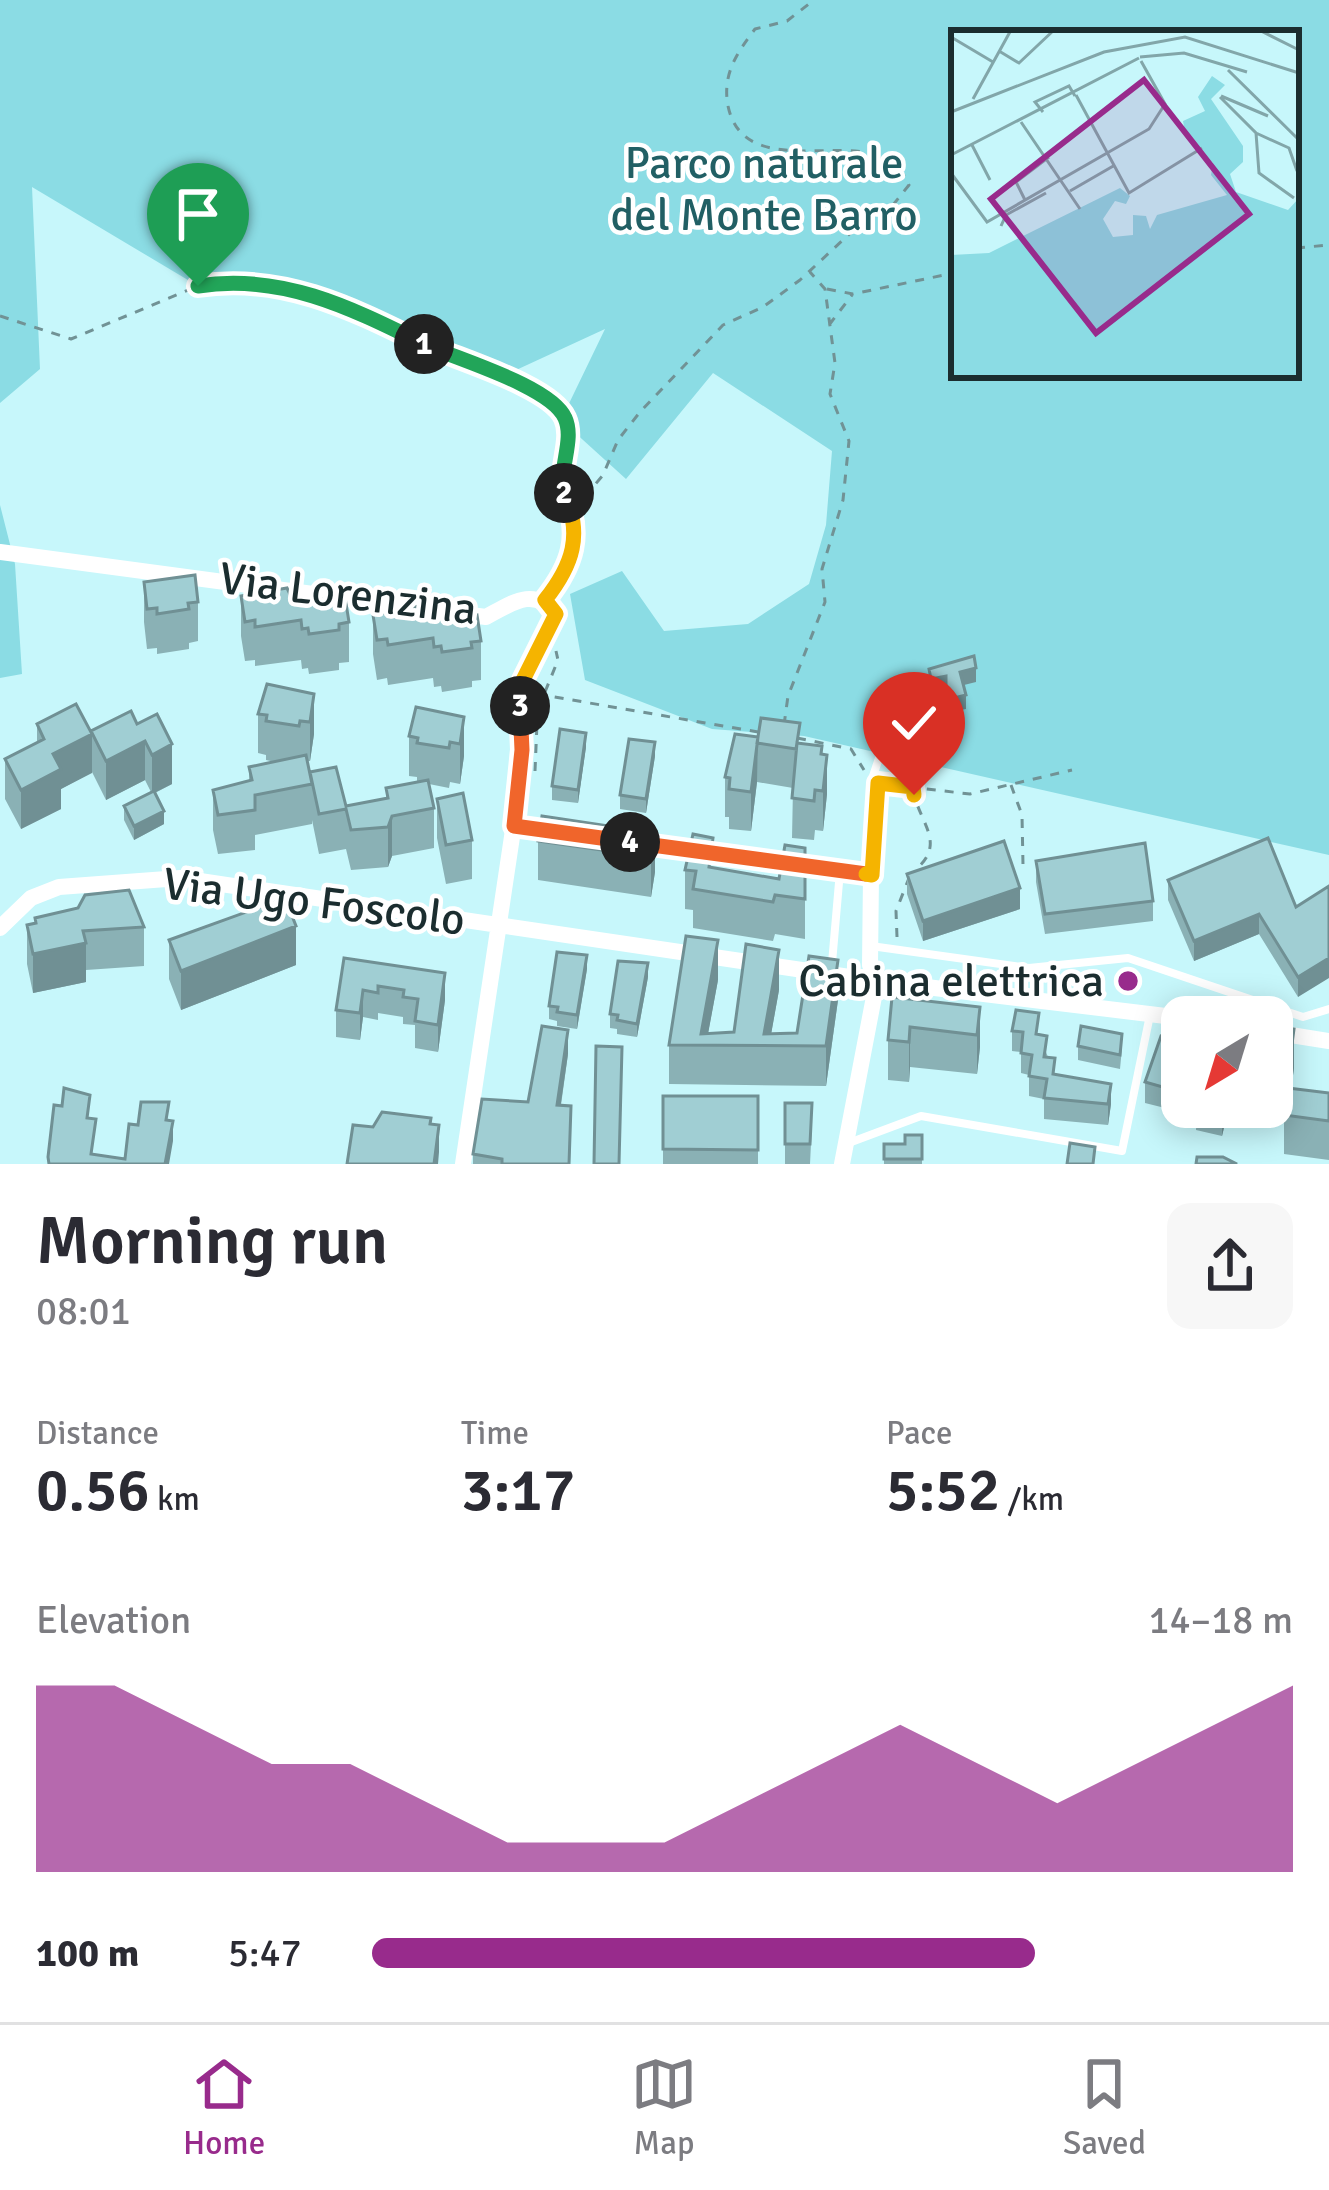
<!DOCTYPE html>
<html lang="en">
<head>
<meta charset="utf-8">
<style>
  :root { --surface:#fff; --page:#f7f7f7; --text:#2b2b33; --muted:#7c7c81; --line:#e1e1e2; --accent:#982b8c }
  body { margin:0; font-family:Signika,sans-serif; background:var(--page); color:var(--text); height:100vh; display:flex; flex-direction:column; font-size:45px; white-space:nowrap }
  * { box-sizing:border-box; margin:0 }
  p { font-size:39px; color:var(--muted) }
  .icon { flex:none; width:66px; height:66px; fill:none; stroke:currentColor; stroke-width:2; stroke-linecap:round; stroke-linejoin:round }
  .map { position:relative; height:1164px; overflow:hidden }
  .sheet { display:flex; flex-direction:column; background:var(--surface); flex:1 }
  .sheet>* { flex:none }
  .needle { width:78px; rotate:218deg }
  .tools { position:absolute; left:1161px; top:996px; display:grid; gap:24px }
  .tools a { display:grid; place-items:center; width:132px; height:132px; border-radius:24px; background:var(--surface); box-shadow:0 6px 30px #0003; font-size:60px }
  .pin { position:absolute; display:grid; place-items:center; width:102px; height:102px; color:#fff; margin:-123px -51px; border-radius:50% 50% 50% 0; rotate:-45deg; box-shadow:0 0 12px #0007 }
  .pin .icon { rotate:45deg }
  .km { position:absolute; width:60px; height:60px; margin:-30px; border-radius:50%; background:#222; color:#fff; font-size:33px; line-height:60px; text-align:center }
  .round { display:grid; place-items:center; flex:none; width:126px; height:126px; border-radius:24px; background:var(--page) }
  .head { display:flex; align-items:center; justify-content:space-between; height:204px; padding:0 36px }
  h1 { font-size:66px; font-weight:600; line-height:90px }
  .metrics { display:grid; grid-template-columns:repeat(3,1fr); gap:18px; height:204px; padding:12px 36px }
  .metrics div { display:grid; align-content:center }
  .metrics b { font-size:60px; font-weight:600 }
  .metrics small { font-size:33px; font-weight:400 }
  .metrics p { font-size:33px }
  .chart { height:336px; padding:24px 36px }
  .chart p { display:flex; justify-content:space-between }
  .chart svg { width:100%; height:216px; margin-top:12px; fill:var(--accent); opacity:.7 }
  ul { padding:0 36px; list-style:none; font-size:39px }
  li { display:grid; grid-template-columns:192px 144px 1fr; align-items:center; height:90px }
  li i { height:30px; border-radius:15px; background:var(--accent) }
  .tab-bar { display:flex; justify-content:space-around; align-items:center; height:168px; border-top:3px solid var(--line); background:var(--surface); font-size:33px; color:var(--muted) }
  .tab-bar a { display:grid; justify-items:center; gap:6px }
  .tab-bar .current { color:var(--accent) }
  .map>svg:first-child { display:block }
  .green { fill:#8bdce4; fill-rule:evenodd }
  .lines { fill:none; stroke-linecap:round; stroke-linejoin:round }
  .path { stroke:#719295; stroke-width:3; stroke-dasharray:9 9; stroke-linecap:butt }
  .lane { stroke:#fff; stroke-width:8 }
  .street { stroke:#fff; stroke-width:16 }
  .wall { fill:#8ab1b5 }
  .shaded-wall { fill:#709094 }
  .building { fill:#a0ced3; stroke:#709094; stroke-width:3 }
  .split-1-casing { stroke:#fff; stroke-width:24 }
  .split-2-casing { stroke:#fff; stroke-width:24 }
  .split-3-casing { stroke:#fff; stroke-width:24 }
  .split-4-casing { stroke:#fff; stroke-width:24 }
  .split-5-casing { stroke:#fff; stroke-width:24 }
  .split-6-casing { stroke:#fff; stroke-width:24 }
  .split-1 { stroke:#22a559; stroke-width:15 }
  .split-2 { stroke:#22a559; stroke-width:15 }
  .split-3 { stroke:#f5b400; stroke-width:15 }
  .split-4 { stroke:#f0652b; stroke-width:15 }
  .split-5 { stroke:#f0652b; stroke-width:15 }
  .split-6 { stroke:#f5b400; stroke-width:15 }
  .poi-dot { fill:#982b8c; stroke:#fff; stroke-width:4.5 }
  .labels { text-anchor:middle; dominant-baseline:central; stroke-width:9; stroke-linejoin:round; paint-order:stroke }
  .park-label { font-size:45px; fill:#215f64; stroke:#fff }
  .street-label { font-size:45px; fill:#1b2d2f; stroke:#fff }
  .poi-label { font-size:45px; fill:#1b2d2f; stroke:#fff; text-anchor:end }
  .inset-road { fill:none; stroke:#82a6a9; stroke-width:3 }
  .view { fill:#982b8c; fill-opacity:0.15; stroke:#982b8c; stroke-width:6 }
  .inset-edge { fill:none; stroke:#1b2d2f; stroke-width:6 }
</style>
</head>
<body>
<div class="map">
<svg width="1329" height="1164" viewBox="0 0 1329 1164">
  <rect width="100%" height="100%" fill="#c7f7fb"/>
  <path class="green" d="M0,0H1329V855L804,736L712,729L585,680L570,594L622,571L664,631L748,624L809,584L826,525L832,451L713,373L626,479L561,420L605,329L501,377L321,296L272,284L198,286L32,187L40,369L0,403ZM954,33H1296V375H954Z
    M0,505L15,564L22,674L0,678Z"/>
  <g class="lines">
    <path class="path" d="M1296,248L1329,245
      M827,289L853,294L954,273
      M0,316L71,339L198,286L272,284L321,296L534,390L566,420C568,439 560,457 561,476C564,524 597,537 553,590
      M829,325L852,295
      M573,511L603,475L618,440L640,412L723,325L763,307L800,280L859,225L893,205L909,185C903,174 898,162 885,157C837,137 743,177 728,106C722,74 737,53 755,29L787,21L814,0
      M545,692L558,660L556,651
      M784,725L788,696L825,602L822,569L843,500L849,441L830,394L835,363L825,289L810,272
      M797,738L851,749L864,770
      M535,771L538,700L543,695L758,732
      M891,785L970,794L1072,770
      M1011,785L1022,815L1023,865
      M913,789C918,822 948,843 915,870
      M897,937L896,911L909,878"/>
    <path class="lane" d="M872,874L878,783L871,782L886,737
      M871,946L1029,968L1128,958L1303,1017L1329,1009
      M832,963L840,871
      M846,1144L921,1116L1122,1151L1150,1015"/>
    <path class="street" d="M0,552L486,617C512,603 534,586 556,614L520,686L516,810L463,1164
      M514,826L560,833
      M634,843L871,875L870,965L877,981
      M0,928L31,898L59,887L180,878L877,981L1182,1018
      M1272,1032L1329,1041
      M842,1164L877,981"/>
  </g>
  <path class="wall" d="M144,582L198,602V641L189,643V649L157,654V648L147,649L144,622Z
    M241,596L293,601L349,622V662L339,663V670L309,674L308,668L302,669L301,660L255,666V660L245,661L241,636Z
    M373,615L426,620L481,641V680L472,681V687L442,692L441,686L434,687L433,678L388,685L387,678L377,680L373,654Z
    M314,694V734L310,761H307L310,774L346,806L386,798V788L417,782V777L409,776V736L464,717V756L460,784L450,782L449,788L429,784L434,808V848L392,856L388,867L351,870L346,849L319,854L312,820V824L255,835V850L218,854L213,830V790L249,781V767L275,762L266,760V755L258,753V714Z
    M131,711L172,784L155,793L164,824L134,840L124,820V806L151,792L145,780L106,800L92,772L61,789V809L21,829L5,799V759L37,743V724L91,731Z
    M735,734L800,744L822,754L827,794L823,831L815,830L814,840L792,838L793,788L757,782L751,831L729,829V817H725V777Z
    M586,747L578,803L552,800V786Z
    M655,756L646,813L620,809V795Z
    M437,799L472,840V879L446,884L437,838Z
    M655,833V872L651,897L538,880V841Z
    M805,848V939L775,934L773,941L693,928V910L685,909V870L713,868L779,879Z
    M1036,861L1153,901V921L1045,934L1036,882Z
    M907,874L1020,909L923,941L907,894Z
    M1168,880L1296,907L1329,886L1298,997L1259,934L1194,961L1168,900Z
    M27,925L144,927V966L86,970V982L33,993L27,964Z
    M169,940L296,965L181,1010L169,979Z
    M344,958L445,1000L438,1052L415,1048V1025L403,1024V1017L378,1013V1020L363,1017L360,1040L336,1037V1010Z
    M587,969L577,1029L557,1026V1021L549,1019V1006Z
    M648,977L637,1037L617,1034V1029L610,1028V1014Z
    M718,980L708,1033L734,1032L779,990L771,1034L797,1033L838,1000L826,1086L669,1084V1045Z
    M892,997L980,1007V1047L977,1074L910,1067L909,1082L888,1080V1040Z
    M1272,1026L1294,1068L1291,1088L1329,1093V1160L1284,1154V1113L1259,1110V1107H1272Z
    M1012,1031L1039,1034L1055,1075L1111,1104L1108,1125L1044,1119V1099L1029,1096V1075L1021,1073V1052L1012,1051Z
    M1182,1041L1173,1110L1145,1103V1082Z
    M1078,1046L1122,1048L1120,1069L1078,1060Z
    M568,1054L561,1105L571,1106L570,1164H473V1154L528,1102Z
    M663,1096H758V1164H663Z
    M785,1103L812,1123L810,1164H785Z
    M1197,1107H1229L1222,1136L1196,1130Z
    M922,1135V1164H884V1144H905Z"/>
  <path class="shaded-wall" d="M976,668V682L960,686V672Z
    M946,676V689L931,693V679Z
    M314,694V734L310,761V722Z
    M966,695V709L946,713V700Z
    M464,717V756L460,784V744Z
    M586,733V747L578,803V790Z
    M92,734V773L61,789V809L21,829V790L53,754Z
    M758,737L757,782L751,831V792Z
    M145,741V780L106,800V761Z
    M655,742V756L646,813V799Z
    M172,744V784L152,794V755Z
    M827,755V794L823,831V791Z
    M164,811V824L134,840V826Z
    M392,816V856L388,867V827Z
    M655,833V872L651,897V857Z
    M1020,888V909L923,941V921Z
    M1259,914V934L1194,961V941Z
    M296,926V965L181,1010V971Z
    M718,940V980L706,1045L701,1034Z
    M86,943V982L33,993V954Z
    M779,950V990L769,1046L764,1034Z
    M587,955V969L577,1029V1015Z
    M1329,958V978L1298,997V977Z
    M838,960V1000L826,1086V1046Z
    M648,963V977L637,1037V1024Z
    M445,973V1000L438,1052V1025Z
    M363,990V1017L360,1040V1013Z
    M980,1007V1047L977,1074V1035Z
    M910,1027V1067L909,1082V1042Z
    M1294,1029V1068L1288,1114V1074Z
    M568,1030V1054L557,1130V1105Z
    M1182,1063V1083L1173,1110V1090Z
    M1111,1084V1104L1108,1125V1104Z
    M1224,1107H1229L1222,1136V1116Z
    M173,1121V1141L169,1164H165Z
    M439,1125V1152L438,1164H434Z"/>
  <path class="building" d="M195,575L198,602L188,603L189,609L157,614V608L147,609L144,582Z
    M287,588L293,601L345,597L349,622L339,624V630L309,634L308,628L302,629L301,620L255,627V620L245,622L241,596Z
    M419,606L426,620L477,615L481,641L471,642L472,648L442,652L441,646L434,647L433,638L388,645L387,639L377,640L373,615Z
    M974,656L976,668L960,672L966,695L946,700V676L931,679L929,669Z
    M267,684L314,694L310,722L300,721L299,726L266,721L267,715L258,714Z
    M76,704L92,734L53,754L61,769L21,790L5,759L44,739L37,724Z
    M416,707L464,717L460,744L450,742L449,748L417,743L418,738L409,736Z
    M131,711L137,724L157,714L172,744L152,755L145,741L106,761L91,731Z
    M761,718L800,723L796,749L757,743Z
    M560,729L586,733L578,790L552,786Z
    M735,734L758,737L751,792L729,789L730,778L725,777Z
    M629,739L655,742L646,799L620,795Z
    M797,743L822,746L821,754L827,755L823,791L815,790L814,801L792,798Z
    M306,755L312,784L255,795V810L218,815L213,790L252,780L249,767Z
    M336,767L346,806L388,798L386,788L428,780L434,808L392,816L388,827L351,830L346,809L319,814L310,772Z
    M154,791L164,811L134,826L124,806Z
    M463,793L472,840L446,845L437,799Z
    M542,816L655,833L651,857L538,841Z
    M693,834L713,838L709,867L779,879L785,845L805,848V899L775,895L773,902L693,889L696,871L685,870Z
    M1268,838L1296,907L1329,886V958L1298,977L1259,914L1194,941L1168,880Z
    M1004,841L1020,888L923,921L907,874Z
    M1145,843L1153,901L1045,914L1036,861Z
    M129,890L144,927L83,931L86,943L33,954L27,925L36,923L35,918L78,908L85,895Z
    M285,898L296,926L181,971L169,940Z
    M686,936L718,940L701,1034L734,1032L746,944L779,950L764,1034L797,1033L809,956L838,960L826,1046L669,1045Z
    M557,952L587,955L577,1015L557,1012L558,1007L549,1006Z
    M344,958L445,973L438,1025L415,1021L418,999L403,997L404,990L378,986V993L363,990L360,1013L336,1010Z
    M618,961L648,963L637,1024L617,1020L618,1015L610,1014Z
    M892,997L980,1007L977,1035L910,1027L909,1042L888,1040Z
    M1016,1010L1039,1013L1036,1034L1047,1036L1044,1057L1055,1058L1053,1074L1111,1084L1108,1104L1044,1098L1047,1079L1029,1076L1032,1055L1021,1053L1023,1032L1012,1031Z
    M542,1026L568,1030L557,1105L571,1106L569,1164H502V1159L473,1154L482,1099L528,1102Z
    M1081,1026L1122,1034L1120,1055L1078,1046Z
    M1272,1026L1294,1029L1288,1074L1272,1072Z
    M1161,1036L1182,1041V1063L1173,1090L1145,1082Z
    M596,1046L622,1047L619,1164H594Z
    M64,1088L90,1095L87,1118L96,1119L91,1154L125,1159L129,1124L138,1125L141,1102H169L166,1120L173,1121L165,1164H49L48,1157L54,1105L62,1106Z
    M1288,1088L1329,1093V1121L1284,1115Z
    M663,1096H758V1150L663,1149Z
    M785,1103H812L810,1144H785Z
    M1197,1107H1224L1222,1116L1196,1109Z
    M382,1112L431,1118L430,1124L439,1125L434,1164H347L353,1125L373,1127Z
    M905,1135H922V1159H884V1144H905Z
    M1070,1143L1095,1147L1093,1164H1067Z
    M1197,1157H1223L1237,1164H1196Z"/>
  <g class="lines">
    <g class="split-1-casing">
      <path id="split-1" d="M198,286C282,273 351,308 424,344"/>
    </g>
    <g class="split-2-casing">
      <path id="split-2" d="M424,344C456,359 551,386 565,418C575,440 558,469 564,493"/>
    </g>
    <g class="split-3-casing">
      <path id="split-3" d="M520,706V686L556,614L545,600C573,565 583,534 564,493"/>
    </g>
    <g class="split-4-casing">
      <path id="split-4" d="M520,706L522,750L514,826L630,842"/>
    </g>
    <g class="split-5-casing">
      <path id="split-5" d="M630,842L866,874"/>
    </g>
    <g class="split-6-casing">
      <path id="split-6" d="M866,874L872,875L878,783L913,787L914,795"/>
    </g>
    <use href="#split-1" class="split-1"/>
    <use href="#split-2" class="split-2"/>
    <use href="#split-3" class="split-3"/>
    <use href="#split-4" class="split-4"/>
    <use href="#split-5" class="split-5"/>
    <use href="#split-6" class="split-6"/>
  </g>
  <circle class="poi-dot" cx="1128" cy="981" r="12"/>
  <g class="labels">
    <g class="park-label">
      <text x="764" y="163">Parco naturale<tspan x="764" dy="52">del Monte Barro</tspan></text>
    </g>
    <g class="street-label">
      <text transform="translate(348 594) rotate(7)">Via Lorenzina</text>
      <text transform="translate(314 902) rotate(7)">Via Ugo Foscolo</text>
    </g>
    <g class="poi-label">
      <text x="1104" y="981">Cabina elettrica</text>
    </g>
  </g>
  <g transform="translate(951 30)">
    <rect width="348" height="348" fill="#c7f7fb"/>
    <path d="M261,46L274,55L260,69L292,116V132L279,144L285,162L337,180L348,168V348H0V225L38,223L169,158L179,166L175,174L164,171L152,189L162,207L182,205V185L195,186L199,199L206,185L276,165L260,145L262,133L235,108L232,91L254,81L247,67Z" fill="#8bdce4"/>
    <path class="inset-road" d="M308,0L348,20M0,7L42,32M48,21L68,33L103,0M189,27L233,23L296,42M277,40L348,110M125,65L178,163L251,118M270,66L317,86M269,67L305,103L308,143L343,168M22,69L60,0M0,82L153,22L234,7L348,43M92,82L84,72L118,56L124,66M70,92L129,179M305,103L338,118L346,141M21,115L39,150M0,125L188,28M0,143L36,192L198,99L214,74L190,31M119,161L164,135M74,170L65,152L98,127M50,196L55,185L95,163"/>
    <path class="view" d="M193,50L298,184L145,303L40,169Z"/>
    <rect width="348" height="348" class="inset-edge"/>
  </g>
</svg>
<div class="tools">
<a><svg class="needle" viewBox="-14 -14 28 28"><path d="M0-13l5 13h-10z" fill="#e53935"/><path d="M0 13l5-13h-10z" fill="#7c7c81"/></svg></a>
</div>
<div class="pin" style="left:198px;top:286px;background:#1e9e55"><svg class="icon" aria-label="arrive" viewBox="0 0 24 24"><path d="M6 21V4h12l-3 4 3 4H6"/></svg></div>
<div class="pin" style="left:914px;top:795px;background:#d93025"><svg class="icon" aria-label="check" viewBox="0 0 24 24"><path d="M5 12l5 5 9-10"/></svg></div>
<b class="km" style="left:424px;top:344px">1</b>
<b class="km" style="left:564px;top:493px">2</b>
<b class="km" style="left:520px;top:706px">3</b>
<b class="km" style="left:630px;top:842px">4</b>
</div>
<section class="sheet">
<div class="head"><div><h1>Morning run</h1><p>08:01</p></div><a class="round"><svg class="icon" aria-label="share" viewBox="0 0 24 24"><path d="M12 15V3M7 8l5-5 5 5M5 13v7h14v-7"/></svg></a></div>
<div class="metrics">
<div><p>Distance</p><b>0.56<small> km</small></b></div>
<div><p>Time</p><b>3:17</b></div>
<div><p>Pace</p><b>5:52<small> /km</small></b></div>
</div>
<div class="chart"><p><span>Elevation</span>14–18 m</p>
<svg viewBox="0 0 160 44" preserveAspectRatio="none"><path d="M0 44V6L10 6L20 14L30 22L40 22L50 30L60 38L70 38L80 38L90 30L100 22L110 14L120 22L130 30L140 22L150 14L160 6V44z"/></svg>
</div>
<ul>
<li><b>100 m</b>5:47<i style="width:72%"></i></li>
</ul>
</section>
<nav class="tab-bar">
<a class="current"><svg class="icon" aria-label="home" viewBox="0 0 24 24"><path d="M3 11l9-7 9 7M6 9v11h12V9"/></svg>Home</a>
<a><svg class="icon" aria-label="map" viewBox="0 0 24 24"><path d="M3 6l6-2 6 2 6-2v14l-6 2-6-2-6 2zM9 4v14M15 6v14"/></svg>Map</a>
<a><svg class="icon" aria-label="saved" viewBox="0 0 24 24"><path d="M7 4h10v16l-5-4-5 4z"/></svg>Saved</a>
</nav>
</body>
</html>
